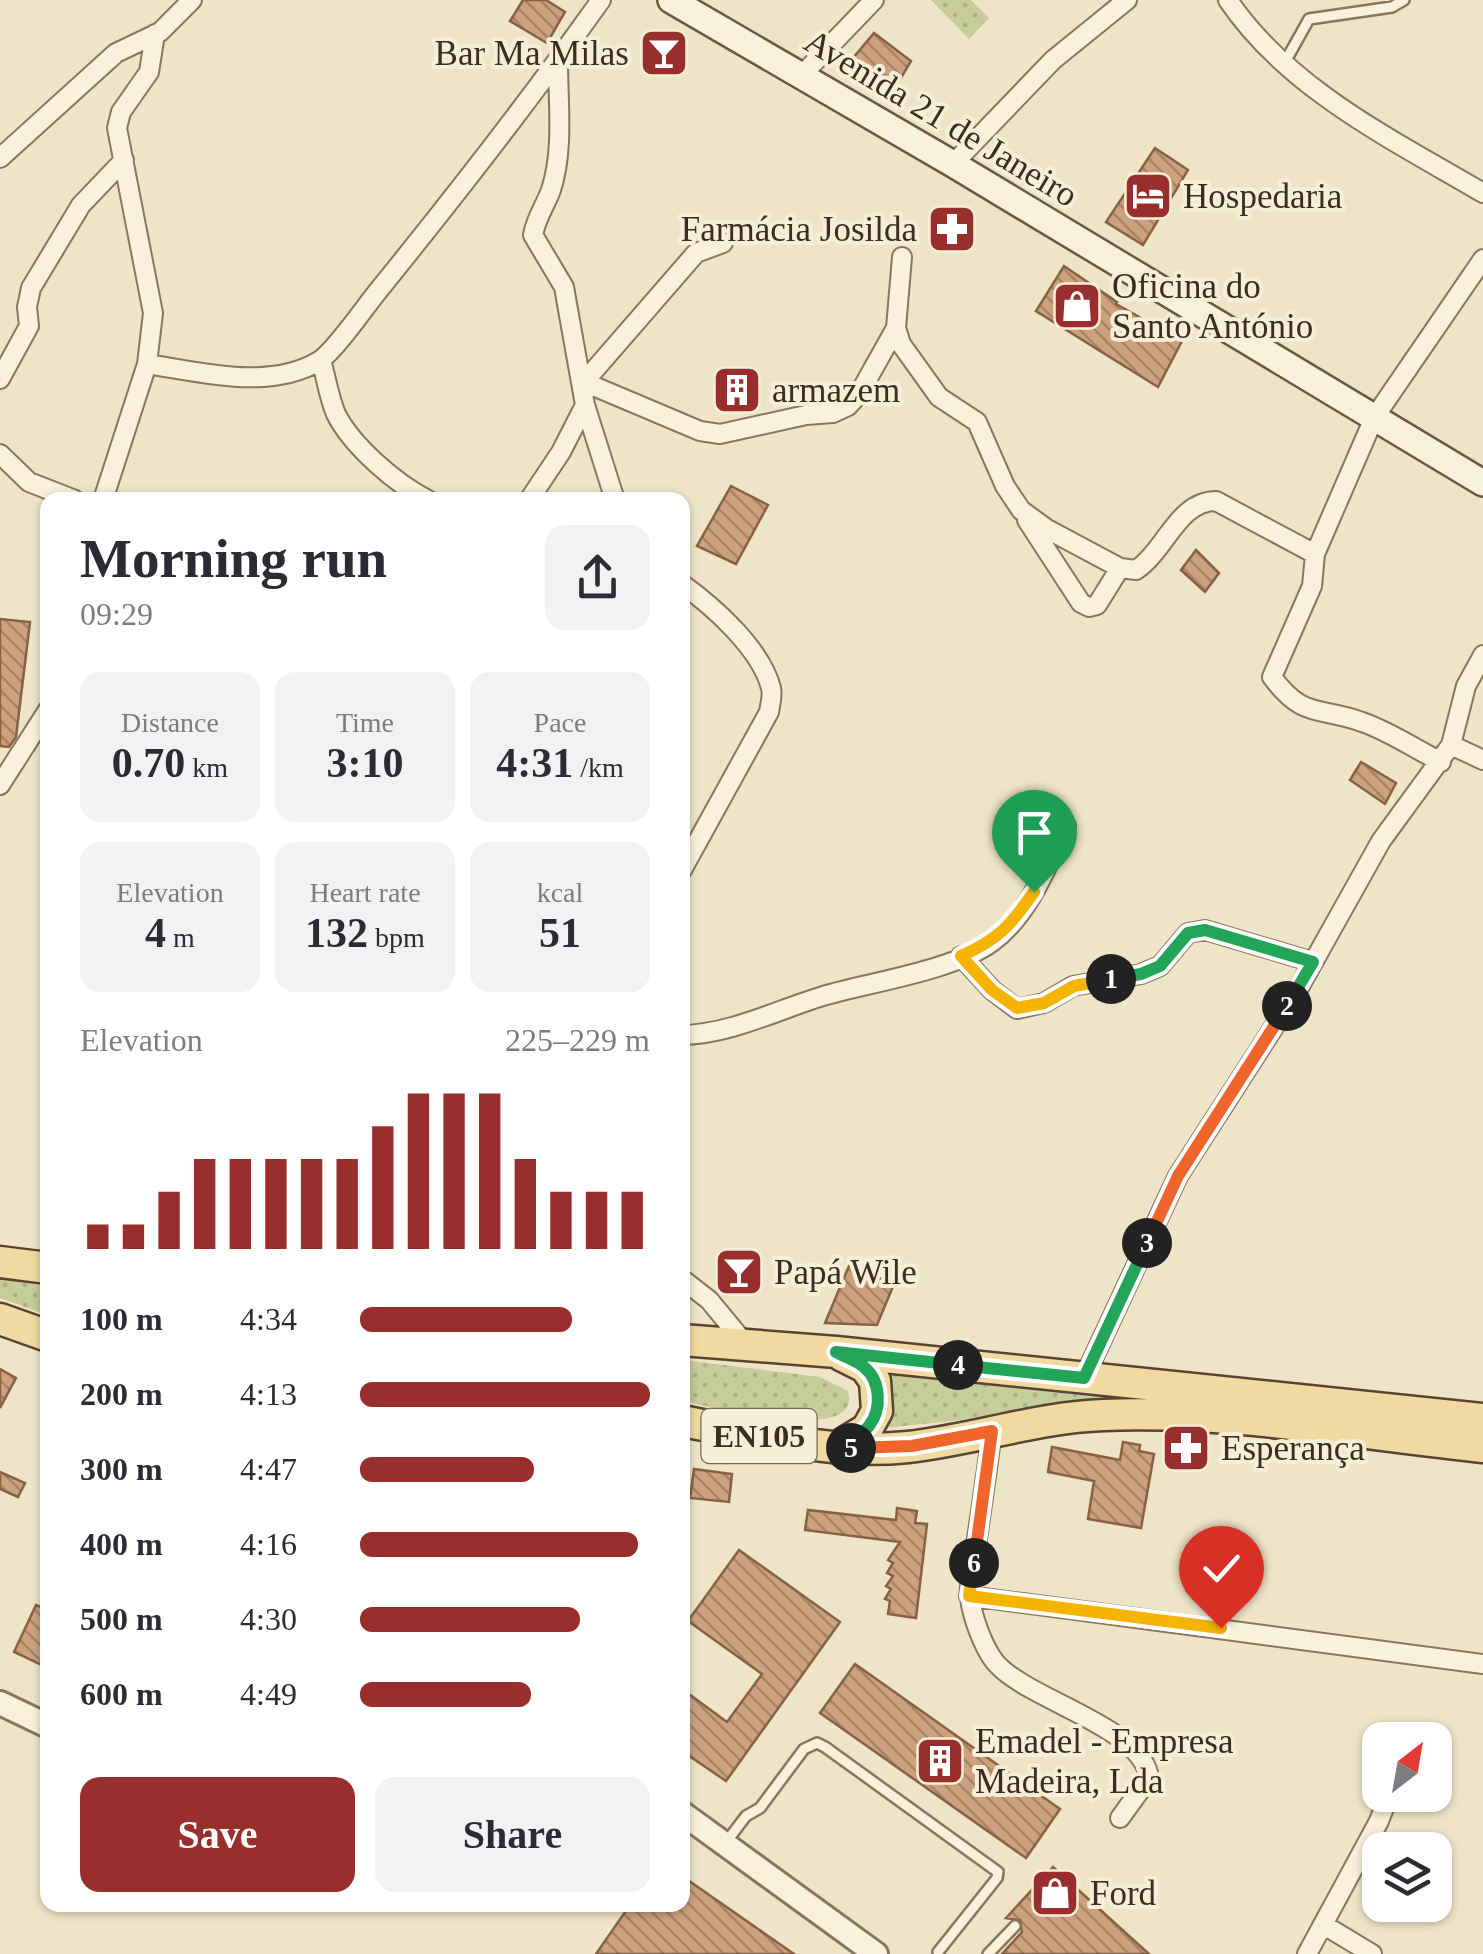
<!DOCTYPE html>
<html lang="en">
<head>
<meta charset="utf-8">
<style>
  :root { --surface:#fff; --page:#f2f2f3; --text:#2b2b33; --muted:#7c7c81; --accent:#992f2d }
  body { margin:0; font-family:"Times New Roman",serif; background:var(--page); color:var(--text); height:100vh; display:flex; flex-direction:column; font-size:38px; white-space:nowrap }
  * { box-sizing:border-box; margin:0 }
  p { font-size:32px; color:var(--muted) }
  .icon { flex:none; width:55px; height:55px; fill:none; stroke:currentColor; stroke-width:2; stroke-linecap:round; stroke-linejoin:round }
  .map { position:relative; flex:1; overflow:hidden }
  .drawer { position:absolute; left:40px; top:492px; width:650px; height:1420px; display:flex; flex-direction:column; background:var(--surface); border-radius:20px; box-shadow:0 2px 8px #0004 }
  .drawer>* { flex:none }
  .needle { width:65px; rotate:31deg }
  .buttons { position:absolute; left:1362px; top:1722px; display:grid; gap:20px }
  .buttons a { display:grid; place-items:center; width:90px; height:90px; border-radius:20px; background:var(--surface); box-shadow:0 2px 8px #0004; font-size:50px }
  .pin { position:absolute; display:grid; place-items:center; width:85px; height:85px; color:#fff; margin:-102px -42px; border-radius:50% 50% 50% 0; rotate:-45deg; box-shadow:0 0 10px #0007 }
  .pin .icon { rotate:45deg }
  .km { position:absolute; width:50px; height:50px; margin:-25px; border-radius:50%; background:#222; color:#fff; font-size:28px; line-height:50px; text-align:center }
  .round { display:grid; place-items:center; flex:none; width:105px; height:105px; border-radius:20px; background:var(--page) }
  .overview { display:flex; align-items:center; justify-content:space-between; height:170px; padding:0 40px }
  h1 { font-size:55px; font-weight:700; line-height:75px }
  .figures { display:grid; grid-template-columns:repeat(3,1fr); gap:15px; height:170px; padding:10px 40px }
  .figures div { display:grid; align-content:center; border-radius:20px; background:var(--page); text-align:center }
  .figures b { font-size:42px; font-weight:700 }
  .figures small { font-size:28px; font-weight:400 }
  .figures p { font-size:28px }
  .chart { height:280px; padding:20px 40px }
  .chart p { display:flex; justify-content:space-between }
  .chart svg { width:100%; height:180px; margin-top:10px; stroke:var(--accent); stroke-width:6 }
  .action { display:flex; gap:20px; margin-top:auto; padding:20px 40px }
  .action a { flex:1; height:115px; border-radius:20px; background:var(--accent); color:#fff; font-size:40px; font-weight:700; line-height:115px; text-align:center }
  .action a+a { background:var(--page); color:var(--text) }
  ul { padding:0 40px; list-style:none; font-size:32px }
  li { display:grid; grid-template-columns:160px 120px 1fr; align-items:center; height:75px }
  li i { height:25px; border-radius:12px; background:var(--accent) }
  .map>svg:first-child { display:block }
  .green { fill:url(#green-dots) }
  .building { fill:url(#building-back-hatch); stroke:#896143; stroke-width:2.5 }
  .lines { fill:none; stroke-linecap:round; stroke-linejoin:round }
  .service-casing { stroke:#8a765d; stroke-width:14 }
  .minor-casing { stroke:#8a765d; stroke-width:22 }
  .tertiary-casing { stroke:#8a765d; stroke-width:28 }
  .secondary-casing { stroke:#6c5740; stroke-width:30 }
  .primary-casing { stroke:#594431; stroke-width:35 }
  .service { stroke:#f9f1db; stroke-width:9 }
  .minor { stroke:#f9f1db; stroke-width:18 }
  .tertiary { stroke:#f9f1db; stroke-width:22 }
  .secondary { stroke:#f9f1db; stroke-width:25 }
  .primary { stroke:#f0daa1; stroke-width:30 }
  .split-1-casing { stroke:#fff; stroke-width:20 }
  .split-2-casing { stroke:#fff; stroke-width:20 }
  .split-3-casing { stroke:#fff; stroke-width:20 }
  .split-4-casing { stroke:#fff; stroke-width:20 }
  .split-5-casing { stroke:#fff; stroke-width:20 }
  .split-6-casing { stroke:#fff; stroke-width:20 }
  .split-7-casing { stroke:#fff; stroke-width:20 }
  .split-1 { stroke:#f5b400; stroke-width:12 }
  .split-2 { stroke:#22a559; stroke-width:12 }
  .split-3 { stroke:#f0652b; stroke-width:12 }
  .split-4 { stroke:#22a559; stroke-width:12 }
  .split-5 { stroke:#22a559; stroke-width:12 }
  .split-6 { stroke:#f0652b; stroke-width:12 }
  .split-7 { stroke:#f5b400; stroke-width:12 }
  .labels { text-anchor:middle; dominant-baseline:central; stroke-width:8; stroke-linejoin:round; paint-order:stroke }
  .shield { fill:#f6eed7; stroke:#736857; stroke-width:2.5 }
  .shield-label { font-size:32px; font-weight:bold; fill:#3b2e20 }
  .poi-label { font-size:35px; fill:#3b2e20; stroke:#f6eed7; text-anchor:start }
  .street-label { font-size:35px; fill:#3b2e20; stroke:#f6eed7 }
</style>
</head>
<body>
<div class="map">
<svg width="1483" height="1954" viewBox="0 0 1483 1954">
  <defs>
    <pattern id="green-dots" width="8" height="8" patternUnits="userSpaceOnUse" patternTransform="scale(2.5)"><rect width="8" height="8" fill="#c6cd9b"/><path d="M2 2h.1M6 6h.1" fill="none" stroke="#abb085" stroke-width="1.8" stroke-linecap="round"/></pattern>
    <pattern id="building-back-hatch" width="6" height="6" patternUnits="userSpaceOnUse" patternTransform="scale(2.5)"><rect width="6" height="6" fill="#cca17e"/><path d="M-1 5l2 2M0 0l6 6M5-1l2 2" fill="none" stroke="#a78467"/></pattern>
  </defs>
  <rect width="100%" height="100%" fill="#eee4c8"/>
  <path class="green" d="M931,0H971L989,18L969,39Z
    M0,1279L47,1284V1315L0,1298Z
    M683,1360L820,1377L848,1391C864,1447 707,1406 683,1401Z
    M886,1373L1145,1397L1038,1406L960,1420L885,1428L893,1399Z"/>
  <path class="building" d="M523,0H546L565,12L547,43L510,21Z
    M874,33L911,61L891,95L848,64Z
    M1155,148L1188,170L1143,245L1106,222Z
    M1064,266L1117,302L1116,304L1182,341L1158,387L1036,311Z
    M731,486L768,505L736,564L697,546Z
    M1196,550L1219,573L1205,592L1181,570Z
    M0,619L30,622L16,737L9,747L0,746Z
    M1361,762L1396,783L1385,804L1350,780Z
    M849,1266L894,1284L877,1325L825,1323Z
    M0,1369L16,1378L0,1408Z
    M1123,1442L1140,1445L1139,1451L1154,1454L1141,1528L1088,1519L1094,1481L1048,1472L1052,1447L1120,1460Z
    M694,1469L732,1474L729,1502L690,1498Z
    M0,1472L25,1483L18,1497L0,1489Z
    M897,1508L917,1511L915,1523L927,1524L916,1618L888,1614L890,1601L885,1599L891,1589L886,1586L893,1576L887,1573L893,1563L888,1560L900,1542L805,1530L808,1510L896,1520Z
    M739,1550L840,1622L726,1781L682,1751V1689L727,1722L762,1674L688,1621Z
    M36,1605L48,1610V1668L14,1652Z
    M855,1664L1060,1809L1026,1858L820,1713Z
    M1053,1867L1149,1954H1002L1022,1932L1020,1920L1006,1918Z
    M682,1876L794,1954H596L630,1905H682Z"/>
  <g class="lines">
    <g class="service-casing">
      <path id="service" d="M1285,62L1309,19L1392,7L1404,0
        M727,1841L746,1816L760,1808L804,1749L817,1743L825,1747L998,1872L997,1878L938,1952
        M988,1954L1015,1926"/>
    </g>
    <g class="minor-casing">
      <path id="minor" d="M1228,0C1288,89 1393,140 1483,193
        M801,76L874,0
        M0,158L116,53L160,32L192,0
        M953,164L1053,60L1127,0
        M723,243L696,253L584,382L700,431L720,434L806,415L833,413L848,406L859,394L896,328
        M902,257L896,328L901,344L939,397L977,422L1005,486L1021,510L1047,529L1120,568L1136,570C1166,550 1178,501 1216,501L1315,554
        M321,360C326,377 329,398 336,414C352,446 396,484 428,500
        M147,364C201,372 269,391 319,361C334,352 365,307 378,291C455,196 530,100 601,0
        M0,379L29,326L27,307L31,288L81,205L124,160
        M585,405L615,500
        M0,454L29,482L75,500
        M103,500L147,364L153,313L117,128L121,112L149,72L155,34
        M529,500L561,452L585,405L564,287L533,235C536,218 545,206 551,190C564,150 558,103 558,61
        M1027,520L1081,603L1089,607L1097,605L1120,568
        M682,584C714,607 761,649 771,688C773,695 770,705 769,712L682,870
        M1451,745L1483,760
        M1441,762C1415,749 1389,731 1362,722C1319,706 1304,720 1272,677L1312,586L1315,554L1374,418L1483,259
        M0,785L48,710
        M961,956L992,990L1017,1009L1044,1003L1073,986L1141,974L1160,966L1188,933L1205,930L1313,962
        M682,1035C731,1034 777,1010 823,996C871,982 952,971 992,942C1029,915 1047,866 1066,826
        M682,1279L709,1300L748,1347
        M1084,1378L1178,1176L1296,993L1381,841L1451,745L1466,686L1483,655
        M992,1431C987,1471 981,1512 975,1552C974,1566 968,1584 970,1598C972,1616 983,1647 995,1662C1026,1700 1143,1726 1149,1778L1120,1818
        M969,1596L1483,1664
        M1324,1925L1372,1954
        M1307,1954L1379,1821L1389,1795"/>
    </g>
    <g class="tertiary-casing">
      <path id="tertiary" d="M0,1703L48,1726
        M682,1813L876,1954"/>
    </g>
    <g class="secondary-casing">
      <path id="secondary" d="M671,0L953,164L1483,483"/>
    </g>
    <g class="primary-casing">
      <path id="primary" d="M0,1262L48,1268
        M0,1319L48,1336
        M682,1340L836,1352L1483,1419
        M682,1421C758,1435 831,1455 908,1447C974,1440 1037,1417 1104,1415C1230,1410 1358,1434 1483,1447
        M836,1448L867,1429L877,1411L875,1381L865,1367L841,1355"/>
    </g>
    <use href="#service" class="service"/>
    <use href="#minor" class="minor"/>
    <use href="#tertiary" class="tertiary"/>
    <use href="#secondary" class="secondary"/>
    <use href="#primary" class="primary"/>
  </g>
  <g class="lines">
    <g class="split-1-casing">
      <path id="split-1" d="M1034,892C1010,926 999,939 961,956L992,990L1017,1008L1044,1003L1074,986L1111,979"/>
    </g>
    <g class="split-2-casing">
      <path id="split-2" d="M1111,979L1141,974L1160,966L1188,933L1205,930L1313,962L1287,1006"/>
    </g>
    <g class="split-3-casing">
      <path id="split-3" d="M1147,1243L1178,1176L1287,1006"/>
    </g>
    <g class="split-4-casing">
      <path id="split-4" d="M958,1365L1084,1378L1147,1243"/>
    </g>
    <g class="split-5-casing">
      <path id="split-5" d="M851,1448H836C846,1442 862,1435 869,1426C882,1409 881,1381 864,1367C857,1361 845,1357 836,1352L958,1365"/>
    </g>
    <g class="split-6-casing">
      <path id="split-6" d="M851,1448L912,1446L992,1431L974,1563"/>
    </g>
    <g class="split-7-casing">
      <path id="split-7" d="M974,1563L969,1596L1221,1628"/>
    </g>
    <use href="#split-1" class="split-1"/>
    <use href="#split-2" class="split-2"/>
    <use href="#split-3" class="split-3"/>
    <use href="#split-4" class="split-4"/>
    <use href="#split-5" class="split-5"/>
    <use href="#split-6" class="split-6"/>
    <use href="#split-7" class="split-7"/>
  </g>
  <defs>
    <g id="bar-square" transform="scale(2.5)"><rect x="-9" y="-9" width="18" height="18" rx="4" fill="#992f2d" stroke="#f6eed7"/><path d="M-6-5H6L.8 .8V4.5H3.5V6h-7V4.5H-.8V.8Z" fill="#fff"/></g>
    <g id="hotel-square" transform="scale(2.5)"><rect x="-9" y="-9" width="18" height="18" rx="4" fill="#992f2d" stroke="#f6eed7"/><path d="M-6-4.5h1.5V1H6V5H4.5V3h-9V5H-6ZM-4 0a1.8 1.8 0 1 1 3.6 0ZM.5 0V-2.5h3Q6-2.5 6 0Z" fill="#fff"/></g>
    <g id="pharmacy-square" transform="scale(2.5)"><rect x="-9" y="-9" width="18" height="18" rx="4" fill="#992f2d" stroke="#f6eed7"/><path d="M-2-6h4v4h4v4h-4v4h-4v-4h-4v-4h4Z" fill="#fff"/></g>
    <g id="shop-square" transform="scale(2.5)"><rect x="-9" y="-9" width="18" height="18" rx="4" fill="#992f2d" stroke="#f6eed7"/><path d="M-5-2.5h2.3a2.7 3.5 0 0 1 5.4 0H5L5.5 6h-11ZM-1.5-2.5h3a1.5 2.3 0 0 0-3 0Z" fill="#fff"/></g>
    <g id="building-square" transform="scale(2.5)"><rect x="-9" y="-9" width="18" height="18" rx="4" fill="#992f2d" stroke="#f6eed7"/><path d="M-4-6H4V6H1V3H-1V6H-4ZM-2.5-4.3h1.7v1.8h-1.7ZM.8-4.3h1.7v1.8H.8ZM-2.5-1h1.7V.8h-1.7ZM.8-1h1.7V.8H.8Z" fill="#fff"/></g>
  </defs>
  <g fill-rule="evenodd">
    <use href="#bar-square" x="664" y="53"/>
    <use href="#hotel-square" x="1148" y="196"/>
    <use href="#pharmacy-square" x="952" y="229"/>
    <use href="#shop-square" x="1077" y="306"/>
    <use href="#building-square" x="737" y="390"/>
    <use href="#bar-square" x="739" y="1272"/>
    <use href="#pharmacy-square" x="1186" y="1448"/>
    <use href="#building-square" x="940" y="1761"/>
    <use href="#shop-square" x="1055" y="1893"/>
  </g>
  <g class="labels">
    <rect class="shield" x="701.5" y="1409" width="115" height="54" rx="8"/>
    <g class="shield-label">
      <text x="759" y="1436">EN105</text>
    </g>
    <g class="poi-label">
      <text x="629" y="53" text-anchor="end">Bar Ma Milas</text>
      <text x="1183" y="196">Hospedaria</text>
      <text x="917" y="229" text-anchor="end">Farmácia Josilda</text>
      <text x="1112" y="286">Oficina do<tspan x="1112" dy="40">Santo António</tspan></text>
      <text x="772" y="390">armazem</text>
      <text x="774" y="1272">Papá Wile</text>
      <text x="1221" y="1448">Esperança</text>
      <text x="975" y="1741">Emadel - Empresa<tspan x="975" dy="40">Madeira, Lda</tspan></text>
      <text x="1090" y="1893">Ford</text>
    </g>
    <g class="street-label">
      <text transform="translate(941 118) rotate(31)">Avenida 21 de Janeiro</text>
    </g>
  </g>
</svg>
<div class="buttons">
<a><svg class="needle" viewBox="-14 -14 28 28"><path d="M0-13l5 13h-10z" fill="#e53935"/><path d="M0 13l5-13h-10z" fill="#7c7c81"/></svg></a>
<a><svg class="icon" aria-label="layers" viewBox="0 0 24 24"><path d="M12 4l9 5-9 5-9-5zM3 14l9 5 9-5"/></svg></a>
</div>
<div class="pin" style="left:1034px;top:892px;background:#1e9e55"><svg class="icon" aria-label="arrive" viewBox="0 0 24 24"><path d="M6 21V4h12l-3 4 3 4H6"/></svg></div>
<div class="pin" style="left:1221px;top:1628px;background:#d93025"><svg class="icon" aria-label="check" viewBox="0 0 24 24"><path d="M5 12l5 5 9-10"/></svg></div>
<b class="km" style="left:1111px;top:979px">1</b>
<b class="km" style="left:1287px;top:1006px">2</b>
<b class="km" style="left:1147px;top:1243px">3</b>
<b class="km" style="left:958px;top:1365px">4</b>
<b class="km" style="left:851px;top:1448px">5</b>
<b class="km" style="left:974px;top:1563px">6</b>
<section class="drawer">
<div class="overview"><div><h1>Morning run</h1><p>09:29</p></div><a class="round"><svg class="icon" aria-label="share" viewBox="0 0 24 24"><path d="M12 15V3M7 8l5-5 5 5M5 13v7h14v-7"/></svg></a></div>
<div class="figures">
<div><p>Distance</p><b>0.70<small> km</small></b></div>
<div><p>Time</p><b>3:10</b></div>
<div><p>Pace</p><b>4:31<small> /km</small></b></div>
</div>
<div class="figures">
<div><p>Elevation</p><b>4<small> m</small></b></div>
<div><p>Heart rate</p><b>132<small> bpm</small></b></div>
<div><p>kcal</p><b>51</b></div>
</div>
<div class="chart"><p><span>Elevation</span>225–229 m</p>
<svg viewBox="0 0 160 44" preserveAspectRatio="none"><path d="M5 44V38M15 44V38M25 44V30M35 44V22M45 44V22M55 44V22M65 44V22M75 44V22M85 44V14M95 44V6M105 44V6M115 44V6M125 44V22M135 44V30M145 44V30M155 44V30"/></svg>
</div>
<ul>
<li><b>100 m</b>4:34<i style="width:73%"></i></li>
<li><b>200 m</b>4:13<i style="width:100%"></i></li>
<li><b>300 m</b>4:47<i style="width:60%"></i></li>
<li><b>400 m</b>4:16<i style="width:96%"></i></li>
<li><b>500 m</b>4:30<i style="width:76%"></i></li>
<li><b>600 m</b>4:49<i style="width:59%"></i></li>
</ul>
<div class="action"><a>Save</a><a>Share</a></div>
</section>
</div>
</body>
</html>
